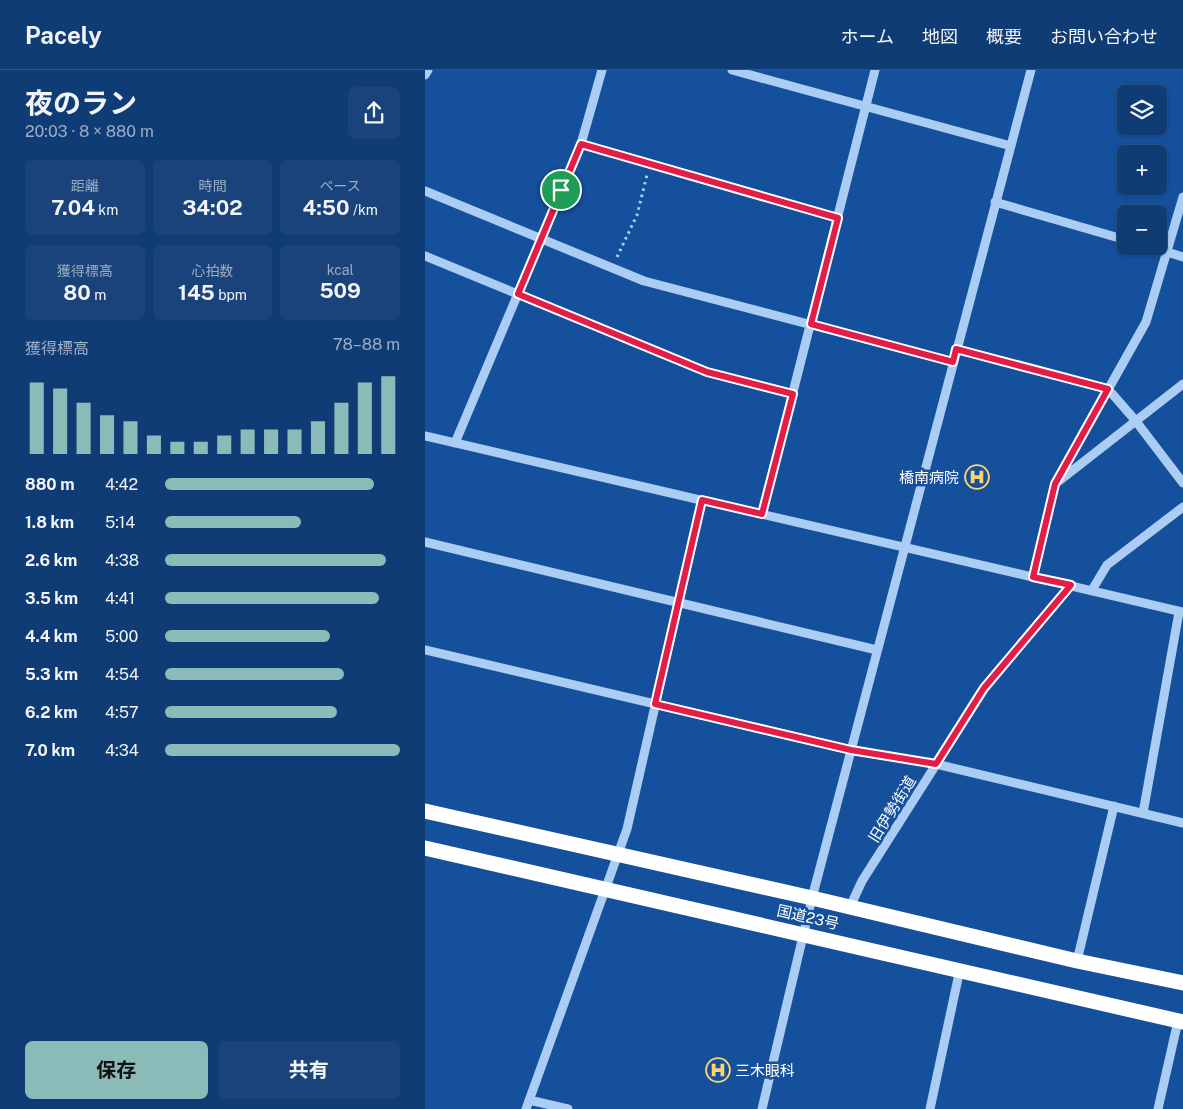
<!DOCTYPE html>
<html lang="ja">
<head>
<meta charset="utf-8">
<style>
  :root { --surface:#103c75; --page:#19437a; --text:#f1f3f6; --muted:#9cadc5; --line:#305687; --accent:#8bbbb9 }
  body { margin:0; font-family:"Public Sans","Noto Sans JP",sans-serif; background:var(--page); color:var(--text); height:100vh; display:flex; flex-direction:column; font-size:19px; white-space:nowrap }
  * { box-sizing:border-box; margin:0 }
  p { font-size:16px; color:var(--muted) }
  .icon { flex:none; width:28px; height:28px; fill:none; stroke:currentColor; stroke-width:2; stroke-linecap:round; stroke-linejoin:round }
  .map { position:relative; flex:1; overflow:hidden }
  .drawer { display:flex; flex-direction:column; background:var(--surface); width:425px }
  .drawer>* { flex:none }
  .buttons { position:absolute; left:692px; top:15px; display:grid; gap:10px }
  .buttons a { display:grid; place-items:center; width:50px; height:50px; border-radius:8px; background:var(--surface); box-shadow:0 1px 4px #0004,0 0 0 1px var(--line); font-size:25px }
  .pin { position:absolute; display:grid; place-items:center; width:42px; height:42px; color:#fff; margin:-21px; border:2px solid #fff; border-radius:50%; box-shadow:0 1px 5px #0007 }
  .round { display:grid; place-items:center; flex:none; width:52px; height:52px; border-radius:8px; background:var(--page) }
  .summary { display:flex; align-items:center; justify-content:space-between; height:85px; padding:0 25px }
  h1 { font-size:28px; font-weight:700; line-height:38px }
  .figures { display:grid; grid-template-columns:repeat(3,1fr); gap:8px; height:85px; padding:5px 25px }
  .figures div { display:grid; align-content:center; border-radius:8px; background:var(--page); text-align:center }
  .figures b { font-size:21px; font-weight:700 }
  .figures small { font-size:14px; font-weight:400 }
  .figures p { font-size:14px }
  .chart { height:140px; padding:10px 25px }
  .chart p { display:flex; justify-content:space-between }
  .chart svg { width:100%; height:90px; margin-top:5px; stroke:var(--accent); stroke-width:6 }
  .cta { display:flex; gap:10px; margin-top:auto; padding:10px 25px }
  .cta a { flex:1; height:58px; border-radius:8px; background:var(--accent); color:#111; font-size:20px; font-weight:700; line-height:58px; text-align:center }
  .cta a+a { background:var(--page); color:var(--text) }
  ul { padding:0 25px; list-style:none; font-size:16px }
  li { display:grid; grid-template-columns:80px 60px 1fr; align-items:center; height:38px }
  li i { height:12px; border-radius:6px; background:var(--accent) }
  header { display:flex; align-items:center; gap:30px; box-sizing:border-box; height:70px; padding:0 25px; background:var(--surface); border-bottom:1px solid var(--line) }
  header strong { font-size:24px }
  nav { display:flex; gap:28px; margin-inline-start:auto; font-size:18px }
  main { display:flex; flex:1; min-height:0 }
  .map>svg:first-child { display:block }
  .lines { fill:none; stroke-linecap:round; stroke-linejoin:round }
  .path { stroke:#abccf3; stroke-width:3; stroke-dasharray:2.5 4; stroke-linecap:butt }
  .minor { stroke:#abccf3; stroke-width:9 }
  .highway { stroke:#fff; stroke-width:15 }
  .route-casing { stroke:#fff; stroke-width:10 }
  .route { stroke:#e11d48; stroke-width:6 }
  .labels { text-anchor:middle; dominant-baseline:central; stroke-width:5; stroke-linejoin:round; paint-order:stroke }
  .poi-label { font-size:15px; fill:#fff; stroke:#15509c; text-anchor:end }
  .street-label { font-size:15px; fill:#fff; stroke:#15509c }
</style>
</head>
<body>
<header>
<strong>Pacely</strong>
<nav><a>ホーム</a><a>地図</a><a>概要</a><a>お問い合わせ</a></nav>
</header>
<main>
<section class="drawer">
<div class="summary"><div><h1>夜のラン</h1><p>20:03 · 8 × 880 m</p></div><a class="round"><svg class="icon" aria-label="share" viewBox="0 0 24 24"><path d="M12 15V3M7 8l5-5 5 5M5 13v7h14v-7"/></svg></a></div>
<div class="figures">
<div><p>距離</p><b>7.04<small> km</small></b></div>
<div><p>時間</p><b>34:02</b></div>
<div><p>ペース</p><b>4:50<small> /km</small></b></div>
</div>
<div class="figures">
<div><p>獲得標高</p><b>80<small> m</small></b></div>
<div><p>心拍数</p><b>145<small> bpm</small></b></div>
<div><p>kcal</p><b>509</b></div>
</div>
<div class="chart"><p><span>獲得標高</span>78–88 m</p>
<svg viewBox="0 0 160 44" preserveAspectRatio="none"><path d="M5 44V9M15 44V12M25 44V19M35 44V25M45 44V28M55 44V35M65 44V38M75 44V38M85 44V35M95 44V32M105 44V32M115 44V32M125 44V28M135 44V19M145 44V9M155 44V6"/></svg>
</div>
<ul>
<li><b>880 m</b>4:42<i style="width:89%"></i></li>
<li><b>1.8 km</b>5:14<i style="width:58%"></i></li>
<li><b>2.6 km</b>4:38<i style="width:94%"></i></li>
<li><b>3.5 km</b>4:41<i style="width:91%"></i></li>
<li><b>4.4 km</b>5:00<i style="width:70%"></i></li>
<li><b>5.3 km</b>4:54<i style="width:76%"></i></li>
<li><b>6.2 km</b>4:57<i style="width:73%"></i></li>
<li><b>7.0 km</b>4:34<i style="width:100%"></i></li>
</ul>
<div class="cta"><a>保存</a><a>共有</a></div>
</section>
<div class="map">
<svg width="758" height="1039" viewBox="0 0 758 1039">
  <rect width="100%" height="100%" fill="#15509c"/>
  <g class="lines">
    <path class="path" d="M192,187L212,145L222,105"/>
    <path class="minor" d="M307,0L586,76
      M0,5L3,0
      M156,74L413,148
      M0,121L219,211L528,292
      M570,132L701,170
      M723,176L758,187
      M0,186L282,302L368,324
      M531,279L683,319L710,350L758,413
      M0,366L758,542
      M30,373L156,74L177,0
      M634,411L758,314
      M337,444L450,0
      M0,472L452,580
      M608,507L630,414L721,252L758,127
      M667,520L682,495L758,437
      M0,580L426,680L511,694L758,753
      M718,743L754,542
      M425,837L437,811L559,619L646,515
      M652,891L689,736
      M104,1030L143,1039
      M101,1039L202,759L277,430
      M337,1039L387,828L606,0
      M505,1039L535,899
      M733,1039L753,951"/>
    <path class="highway" d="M0,741L387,828L652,891L758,913
      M0,778L758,952"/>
  </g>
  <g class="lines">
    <g class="route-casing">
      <path id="route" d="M156,74L413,148L386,254L528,292L531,279L683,319L630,414L608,507L646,515L559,618L511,694L426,680L230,634L277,430L337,444L368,324L282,302L93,224Z"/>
    </g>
    <use href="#route" class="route"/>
  </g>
  <defs>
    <g id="hospital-ring" transform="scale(1.25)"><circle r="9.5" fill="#15509c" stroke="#ffd46d" stroke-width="1.5"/><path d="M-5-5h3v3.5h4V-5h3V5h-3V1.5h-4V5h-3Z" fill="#ffd46d"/></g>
  </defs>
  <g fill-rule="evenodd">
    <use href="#hospital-ring" x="552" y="407"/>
    <use href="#hospital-ring" x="293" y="1000"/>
  </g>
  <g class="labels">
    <g class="poi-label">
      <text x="534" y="407">橋南病院</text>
      <text x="310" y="1000" text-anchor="start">三木眼科</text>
    </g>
    <g class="street-label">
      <text transform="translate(467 739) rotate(-58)">旧伊勢街道</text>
      <text transform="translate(383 847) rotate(13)">国道23号</text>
    </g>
  </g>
</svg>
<div class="buttons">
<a><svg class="icon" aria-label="layers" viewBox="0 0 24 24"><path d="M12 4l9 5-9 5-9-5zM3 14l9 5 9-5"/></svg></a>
<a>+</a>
<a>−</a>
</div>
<div class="pin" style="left:136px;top:120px;background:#1e9e55"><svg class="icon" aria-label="arrive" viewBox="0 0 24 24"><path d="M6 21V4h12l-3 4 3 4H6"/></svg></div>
</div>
</main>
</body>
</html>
